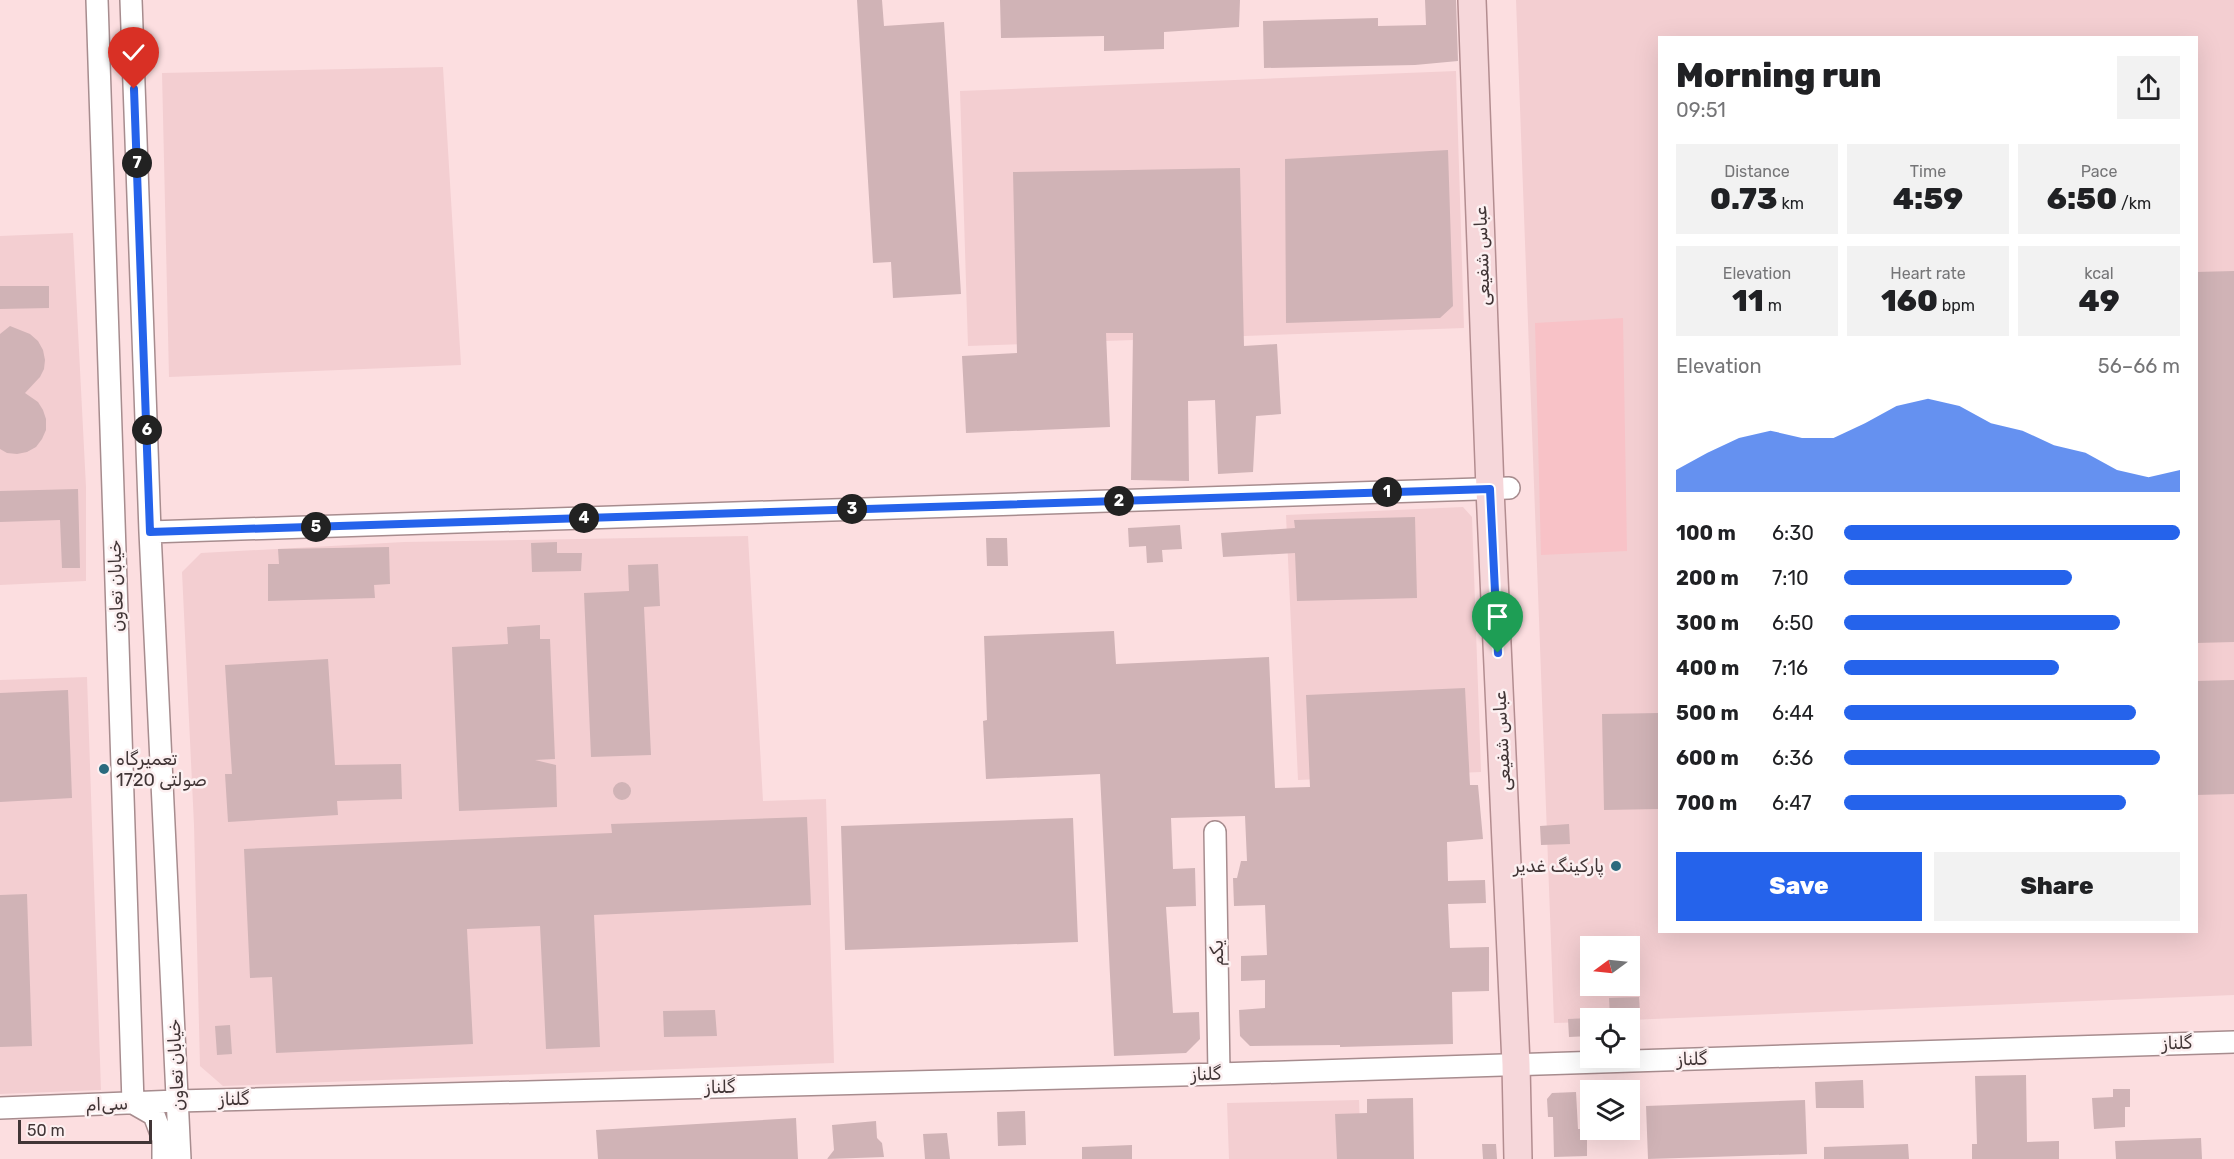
<!DOCTYPE html>
<html lang="en">
<head>
<meta charset="utf-8">
<style>
  :root { --surface:#fff; --page:#f2f2f2; --text:#202124; --muted:#757577; --accent:#2563eb }
  body { margin:0; font-family:Rubik,"Noto Sans Arabic",sans-serif; background:var(--page); color:var(--text); height:100vh; display:flex; flex-direction:column; font-size:22px; white-space:nowrap }
  * { box-sizing:border-box; margin:0 }
  p { font-size:20px; color:var(--muted) }
  .icon { flex:none; width:33px; height:33px; fill:none; stroke:currentColor; stroke-width:2; stroke-linecap:round; stroke-linejoin:round }
  .map { position:relative; flex:1; overflow:hidden }
  .sheet { position:absolute; left:1658px; top:36px; width:540px; height:897px; display:flex; flex-direction:column; background:var(--surface); border-radius:0px; box-shadow:0 6px 24px #0002 }
  .sheet>* { flex:none }
  .needle { width:39px; rotate:255deg }
  .controls { position:absolute; left:1580px; top:936px; display:grid; gap:12px }
  .controls a { display:grid; place-items:center; width:60px; height:60px; border-radius:0px; background:var(--surface); box-shadow:0 6px 24px #0002; font-size:30px }
  .scale { position:absolute; left:18px; bottom:15px; width:134px; box-sizing:border-box; padding-left:6px; border:3px solid #413536; border-top:0; font-size:16px; line-height:21px; white-space:nowrap; color:#413536; -webkit-text-stroke:4px #fcf0f1; paint-order:stroke }
  .pin { position:absolute; display:grid; place-items:center; width:51px; height:51px; color:#fff; margin:-62px -26px; border-radius:50% 50% 50% 0; rotate:-45deg; box-shadow:0 0 6px #0007 }
  .pin .icon { rotate:45deg }
  .km { position:absolute; width:30px; height:30px; margin:-15px; border-radius:50%; background:#222; color:#fff; font-size:16px; line-height:30px; text-align:center }
  .round { display:grid; place-items:center; flex:none; width:63px; height:63px; border-radius:0px; background:var(--page) }
  .summary { display:flex; align-items:center; justify-content:space-between; height:102px; padding:0 18px }
  h1 { font-size:33px; font-weight:800; line-height:45px }
  .figures { display:grid; grid-template-columns:repeat(3,1fr); gap:9px; height:102px; padding:6px 18px }
  .figures div { display:grid; align-content:center; border-radius:0px; background:var(--page); text-align:center }
  .figures b { font-size:30px; font-weight:800 }
  .figures small { font-size:16px; font-weight:400 }
  .figures p { font-size:16px }
  .chart { height:168px; padding:12px 18px }
  .chart p { display:flex; justify-content:space-between }
  .chart svg { width:100%; height:108px; margin-top:6px; fill:var(--accent); opacity:.7 }
  .action { display:flex; gap:12px; margin-top:auto; padding:12px 18px }
  .action a { flex:1; height:69px; border-radius:0px; background:var(--accent); color:#fff; font-size:24px; font-weight:800; line-height:69px; text-align:center }
  .action a+a { background:var(--page); color:var(--text) }
  ul { padding:0 18px; list-style:none; font-size:20px }
  li { display:grid; grid-template-columns:96px 72px 1fr; align-items:center; height:45px }
  li i { height:15px; border-radius:8px; background:var(--accent) }
  .map>svg:first-child { display:block }
  .built { fill:#f3ced1; fill-rule:evenodd }
  .green { fill:#f8c2c7 }
  .building { fill:#d0b3b6 }
  .lines { fill:none; stroke-linecap:round; stroke-linejoin:round }
  .minor-casing { stroke:#a78c8e; stroke-width:24 }
  .major-casing { stroke:#b38d90; stroke-width:30 }
  .minor { stroke:#fff; stroke-width:21 }
  .major { stroke:#f6d7da; stroke-width:27 }
  .route-casing { stroke:#fff; stroke-width:12 }
  .route { stroke:#2563eb; stroke-width:8 }
  .poi-dot { fill:#2a6a7e; stroke:#fcf0f1; stroke-width:2 }
  .labels { text-anchor:middle; dominant-baseline:central; stroke-width:5; stroke-linejoin:round; paint-order:stroke }
  .street-label { font-size:18px; fill:#413536; stroke:#fcf0f1 }
  .poi-label { font-size:18px; fill:#413536; stroke:#fcf0f1; text-anchor:start }
</style>
</head>
<body>
<div class="map">
<svg width="2234" height="1159" viewBox="0 0 2234 1159">
  <rect width="100%" height="100%" fill="#fcdee0"/>
  <path class="built" d="M1516,0H2234V995L1629,1020V1018H1590V1022L1554,1023ZM1659,38H2196V932H1659ZM1590,946H1629V986H1590Z
    M443,67L461,365L169,377L162,73Z
    M1456,71L1464,328L968,346L960,91Z
    M73,233L86,487V581L0,585V236Z
    M1463,507L1472,517L1481,772L1298,780L1286,515Z
    M748,536L763,801L826,799L834,1063L223,1086L200,1066L194,825L182,572L201,553L404,542Z
    M87,677L101,1090L0,1094V680Z
    M1359,1100L1361,1159H1229L1227,1103Z"/>
  <path class="green" d="M1623,318L1627,551L1541,555L1535,323Z"/>
  <path class="building" d="M857,0H882L884,26L944,22L961,294L893,298L891,262L873,263Z
    M1000,0H1240L1239,27L1164,32V49L1104,51V36L1001,38Z
    M1425,0H1456L1458,61L1415,65L1264,68L1263,21L1378,18V26L1426,25Z
    M1448,150L1453,306L1440,318L1286,323L1285,159Z
    M1240,168L1244,346L1277,344L1281,414L1256,416L1253,472L1218,474L1215,400L1188,401L1189,481L1131,480L1133,333H1106L1110,427L966,433L962,356L1017,353L1013,172Z
    M2234,271V642L2196,643V272Z
    M0,286H49V308L0,309Z
    M10,326L30,334L38,341L43,350L45,360L44,369L40,377L25,393L38,402L43,410L46,419V430L42,439L36,447L27,452L17,454L7,453L0,449V334Z
    M78,489L80,568H62L60,520L0,522V491Z
    M1415,517L1417,598L1297,601L1295,553L1223,557L1221,533L1295,528L1294,520Z
    M1180,525L1182,549L1162,550L1163,562L1147,563L1146,546L1129,547L1128,528Z
    M986,538H1007L1008,566H987Z
    M557,542V553H582L581,571L532,572L531,543Z
    M389,547L390,584L374,585L375,598L268,601V564H279L278,549Z
    M658,564L660,606L644,607L651,755L591,757L584,593L629,591L628,565Z
    M540,625V639H550L555,759L535,760L556,765L557,807L459,811L452,647L508,644L507,627Z
    M1114,631L1116,664L1269,657L1275,788L1310,787L1306,695L1465,688L1470,785H1478L1483,839L1447,842L1448,881L1485,880L1486,903L1448,904L1450,948L1489,947V991L1452,992L1453,1044L1340,1047V1045L1250,1046L1240,1036L1239,1010L1265,1008V980L1241,981V956L1267,955L1265,905L1234,906L1233,878H1237L1241,861H1247L1245,816L1171,818L1173,869L1195,868L1196,906L1166,907L1173,1013L1199,1012L1200,1039L1186,1053L1114,1056L1100,774L986,779L983,721L987,720L984,636Z
    M328,659L335,765L401,764L402,799L337,801L338,815L228,822L225,774H232L225,665Z
    M2234,680V794L2196,795V681Z
    M68,690L72,798L0,802V693Z
    M1659,713V809L1604,810L1602,714Z
    M613 791a9 9 0 1 1 18 0a9 9 0 1 1-18 0Z
    M807,817L811,905L594,915L600,1047L546,1049L540,926L467,929L473,1044L276,1053L272,977L250,978L244,849L612,833L611,824Z
    M1073,818L1078,942L845,950L841,826Z
    M1569,824L1570,844L1541,845L1540,826Z
    M27,894L32,1046L0,1047V895Z
    M1639,997L1640,1014H1633V1018H1610L1609,998Z
    M715,1010L717,1036L664,1037L663,1011Z
    M1590,1018V1036L1569,1037L1568,1019Z
    M230,1025L232,1054L217,1055L215,1026Z
    M2026,1075L2027,1142L2059,1141V1159H1972V1144H1977L1975,1076Z
    M1863,1080L1864,1108H1816L1815,1082Z
    M2113,1089H2130V1107H2125V1127L2094,1129L2092,1098L2113,1097Z
    M1576,1092L1578,1129H1587V1156L1554,1157L1553,1117H1548L1547,1099L1552,1093Z
    M1413,1098L1414,1159H1337L1335,1114L1367,1113V1099Z
    M1805,1100L1807,1154L1648,1159L1646,1106Z
    M1025,1111L1026,1145L998,1146L997,1112Z
    M796,1118L798,1159H598L596,1130Z
    M876,1121L877,1138L882,1143L884,1157L827,1159L834,1150L832,1125Z
    M947,1133L950,1159H925L923,1134Z
    M2201,1138L2202,1159H2116L2115,1141Z
    M1482,1144H1496L1497,1159H1483Z
    M1908,1144L1909,1159H1824V1147Z
    M1132,1145V1159H1082V1147Z"/>
  <g class="lines">
    <g class="minor-casing">
      <path id="minor" d="M97,0L133,1103
        M131,0L150,532L180,1159
        M150,532L1509,488
        M1215,832L1219,1074
        M133,1103L154,1115L163,1139V1159
        M0,1108L177,1101L1219,1074L2234,1042"/>
    </g>
    <g class="major-casing">
      <path id="major" d="M1472,0L1490,489L1516,1064L1518,1159"/>
    </g>
    <use href="#minor" class="minor"/>
    <use href="#major" class="major"/>
  </g>
  <g class="lines">
    <g class="route-casing">
      <path id="route" d="M134,89L150,532L1490,489L1498,653"/>
    </g>
    <use href="#route" class="route"/>
  </g>
  <g class="poi-dot">
    <circle cx="104" cy="769" r="6"/>
    <circle cx="1616" cy="866" r="6"/>
  </g>
  <g class="labels">
    <g class="street-label">
      <text transform="translate(1482 256) rotate(-92)">عباس شفیعی</text>
      <text transform="translate(116 586) rotate(-92)">خیابان تعاون</text>
      <text transform="translate(1502 741) rotate(-93)">عباس شفیعی</text>
      <text transform="translate(1217 953) rotate(-91)">یکم</text>
      <text transform="translate(2177 1043) rotate(-2)">گلناز</text>
      <text transform="translate(1692 1059) rotate(-2)">گلناز</text>
      <text transform="translate(176 1065) rotate(-93)">خیابان تعاون</text>
      <text transform="translate(1206 1074) rotate(-2)">گلناز</text>
      <text transform="translate(720 1087) rotate(-1)">گلناز</text>
      <text transform="translate(234 1099) rotate(-1)">گلناز</text>
      <text transform="translate(107 1104) rotate(-2)">سی‌ام</text>
    </g>
    <g class="poi-label">
      <text x="116" y="759">تعمیرگاه<tspan x="116" dy="21">1720 صولتی</tspan></text>
      <text x="1604" y="866" text-anchor="end">پارکینگ غدیر</text>
    </g>
  </g>
</svg>
<div class="controls">
<a><svg class="needle" viewBox="-14 -14 28 28"><path d="M0-13l5 13h-10z" fill="#e53935"/><path d="M0 13l5-13h-10z" fill="#757577"/></svg></a>
<a><svg class="icon" aria-label="locate" viewBox="0 0 24 24"><circle cx="12" cy="12" r="6"/><path d="M12 2v4M12 18v4M2 12h4M18 12h4"/></svg></a>
<a><svg class="icon" aria-label="layers" viewBox="0 0 24 24"><path d="M12 4l9 5-9 5-9-5zM3 14l9 5 9-5"/></svg></a>
</div>
<div class="scale">50 m</div>
<div class="pin" style="left:1498px;top:653px;background:#1e9e55"><svg class="icon" aria-label="arrive" viewBox="0 0 24 24"><path d="M6 21V4h12l-3 4 3 4H6"/></svg></div>
<div class="pin" style="left:134px;top:89px;background:#d93025"><svg class="icon" aria-label="check" viewBox="0 0 24 24"><path d="M5 12l5 5 9-10"/></svg></div>
<b class="km" style="left:1387px;top:492px">1</b>
<b class="km" style="left:1119px;top:501px">2</b>
<b class="km" style="left:852px;top:509px">3</b>
<b class="km" style="left:584px;top:518px">4</b>
<b class="km" style="left:316px;top:527px">5</b>
<b class="km" style="left:147px;top:430px">6</b>
<b class="km" style="left:137px;top:163px">7</b>
<section class="sheet">
<div class="summary"><div><h1>Morning run</h1><p>09:51</p></div><a class="round"><svg class="icon" aria-label="share" viewBox="0 0 24 24"><path d="M12 15V3M7 8l5-5 5 5M5 13v7h14v-7"/></svg></a></div>
<div class="figures">
<div><p>Distance</p><b>0.73<small> km</small></b></div>
<div><p>Time</p><b>4:59</b></div>
<div><p>Pace</p><b>6:50<small> /km</small></b></div>
</div>
<div class="figures">
<div><p>Elevation</p><b>11<small> m</small></b></div>
<div><p>Heart rate</p><b>160<small> bpm</small></b></div>
<div><p>kcal</p><b>49</b></div>
</div>
<div class="chart"><p><span>Elevation</span>56–66 m</p>
<svg viewBox="0 0 160 44" preserveAspectRatio="none"><path d="M0 44V35L10 28L20 22L30 19L40 22L50 22L60 16L70 9L80 6L90 9L100 16L110 19L120 25L130 28L140 35L150 38L160 35V44z"/></svg>
</div>
<ul>
<li><b>100 m</b>6:30<i style="width:100%"></i></li>
<li><b>200 m</b>7:10<i style="width:68%"></i></li>
<li><b>300 m</b>6:50<i style="width:82%"></i></li>
<li><b>400 m</b>7:16<i style="width:64%"></i></li>
<li><b>500 m</b>6:44<i style="width:87%"></i></li>
<li><b>600 m</b>6:36<i style="width:94%"></i></li>
<li><b>700 m</b>6:47<i style="width:84%"></i></li>
</ul>
<div class="action"><a>Save</a><a>Share</a></div>
</section>
</div>
</body>
</html>
